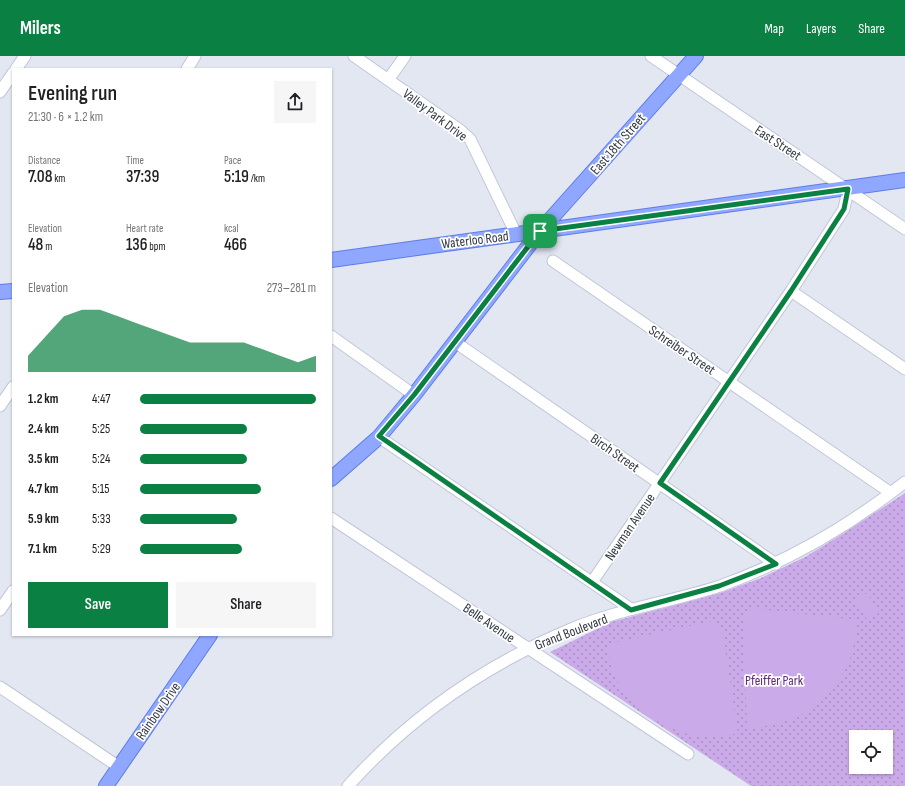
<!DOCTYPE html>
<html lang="en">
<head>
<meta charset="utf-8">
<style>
  :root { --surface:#fff; --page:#f6f6f6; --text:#202124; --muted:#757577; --accent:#0b8043 }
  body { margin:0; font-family:"Sofia Sans Condensed",sans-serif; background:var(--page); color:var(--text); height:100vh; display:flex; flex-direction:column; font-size:15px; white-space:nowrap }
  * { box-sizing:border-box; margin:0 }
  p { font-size:13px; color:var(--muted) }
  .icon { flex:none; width:22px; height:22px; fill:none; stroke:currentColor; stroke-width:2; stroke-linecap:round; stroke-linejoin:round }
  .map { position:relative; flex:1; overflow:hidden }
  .sheet { position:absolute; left:12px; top:12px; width:320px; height:568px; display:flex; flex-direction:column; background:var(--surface); border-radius:0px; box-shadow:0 1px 3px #0004 }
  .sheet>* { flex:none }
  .controls { position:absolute; left:849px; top:674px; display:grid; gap:8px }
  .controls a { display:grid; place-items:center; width:44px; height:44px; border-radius:0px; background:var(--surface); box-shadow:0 1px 3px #0004; font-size:20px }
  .pin { position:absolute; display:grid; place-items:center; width:34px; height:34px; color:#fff; margin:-17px; border-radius:8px; box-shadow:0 2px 6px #0006 }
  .round { display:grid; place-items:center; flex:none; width:42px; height:42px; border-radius:0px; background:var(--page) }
  .headline { display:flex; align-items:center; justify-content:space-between; height:68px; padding:0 16px }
  h1 { font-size:22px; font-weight:600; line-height:30px }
  .stats { display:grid; grid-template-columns:repeat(3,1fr); gap:6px; height:68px; padding:4px 16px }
  .stats div { display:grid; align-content:center }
  .stats b { font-size:17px; font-weight:600 }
  .stats small { font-size:11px; font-weight:400 }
  .stats p { font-size:11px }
  .chart { height:112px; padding:8px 16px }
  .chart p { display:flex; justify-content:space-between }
  .chart svg { width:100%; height:72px; margin-top:4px; fill:var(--accent); opacity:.7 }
  .primary-button { display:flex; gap:8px; margin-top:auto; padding:8px 16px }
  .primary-button a { flex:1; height:46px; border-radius:0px; background:var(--accent); color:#fff; font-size:16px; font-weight:600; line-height:46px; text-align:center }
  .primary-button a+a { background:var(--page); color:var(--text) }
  ul { padding:0 16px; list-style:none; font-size:13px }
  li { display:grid; grid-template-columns:64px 48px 1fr; align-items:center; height:30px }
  li i { height:10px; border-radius:5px; background:var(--accent) }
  header { display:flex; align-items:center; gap:24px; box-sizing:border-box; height:56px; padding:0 20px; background:var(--accent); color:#fff }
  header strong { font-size:19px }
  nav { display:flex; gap:22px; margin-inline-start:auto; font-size:14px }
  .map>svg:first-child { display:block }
  .grass { fill:url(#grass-dots); fill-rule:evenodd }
  .garden { fill:#caaae8 }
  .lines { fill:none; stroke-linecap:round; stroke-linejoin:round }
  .minor-casing { stroke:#c0c6d9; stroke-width:13 }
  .major-casing { stroke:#5d7de6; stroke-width:16 }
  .minor { stroke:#fff; stroke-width:11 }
  .major { stroke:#8fa7ff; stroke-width:14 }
  .route-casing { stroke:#fff; stroke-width:8 }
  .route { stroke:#0b8043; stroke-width:5 }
  .labels { text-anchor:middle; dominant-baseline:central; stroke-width:3.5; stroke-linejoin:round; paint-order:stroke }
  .street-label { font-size:14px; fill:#333944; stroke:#fff }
  .park-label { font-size:14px; fill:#5e2676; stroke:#fff }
</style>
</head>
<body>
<header>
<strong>Milers</strong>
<nav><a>Map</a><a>Layers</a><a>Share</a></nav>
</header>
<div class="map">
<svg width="905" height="730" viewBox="0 0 905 730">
  <defs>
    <pattern id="grass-dots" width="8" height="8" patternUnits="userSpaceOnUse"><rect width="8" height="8" fill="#caaae8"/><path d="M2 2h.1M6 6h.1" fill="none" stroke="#a58bbe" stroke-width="1.8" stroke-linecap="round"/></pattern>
  </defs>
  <rect width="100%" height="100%" fill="#e3e7f2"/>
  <path class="grass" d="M905,437V730H751L550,596L611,566L720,537L761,522L805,501L841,479ZM856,681H886V711H856Z"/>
  <path class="garden" d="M867,537L880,556L868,565L855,545Z
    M750,552L858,564C855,604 838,640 801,659C784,667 765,670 747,674L743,561Z
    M712,565L722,573L738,677C729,679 719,682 710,681C675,680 635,658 618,627C611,615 609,600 607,588Z"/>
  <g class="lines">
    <g class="minor-casing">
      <path id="minor" d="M354,0L460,74L470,83L516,178
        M651,0L905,173
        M16,13L25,0
        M187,13L195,0
        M388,24L405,0
        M0,36L13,17
        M553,205L891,437
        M791,235L905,313
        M331,280L414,339
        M455,286L776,508
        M0,350L13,331
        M379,381L631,553
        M331,462L688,698
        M592,526L791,235L844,153L848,133
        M0,554L13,535
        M0,631L119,711
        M348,730C410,661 485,609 571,573C619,553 671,546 720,530C787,506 849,470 905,426"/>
    </g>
    <g class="major-casing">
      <path id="major" d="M331,204L905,124
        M0,236L13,235
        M331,423L379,381L414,339L540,175L696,0
        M106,730L210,579"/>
    </g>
    <use href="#minor" class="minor"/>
    <use href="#major" class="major"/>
  </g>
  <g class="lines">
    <g class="route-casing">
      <path id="route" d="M848,133L844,153L791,235L660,427L776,508L719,530L631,554L379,380L414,339L540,175Z"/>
    </g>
    <use href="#route" class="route"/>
  </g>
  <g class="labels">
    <g class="street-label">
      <text transform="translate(435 59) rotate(37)">Valley Park Drive</text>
      <text transform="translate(778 87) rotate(33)">East Street</text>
      <text transform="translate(618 88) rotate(-49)">East 18th Street</text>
      <text transform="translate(475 184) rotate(-7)">Waterloo Road</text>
      <text transform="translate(682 294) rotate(34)">Schreiber Street</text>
      <text transform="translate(615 397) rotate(35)">Birch Street</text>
      <text transform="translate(630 471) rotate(-56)">Newman Avenue</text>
      <text transform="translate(489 567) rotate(34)">Belle Avenue</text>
      <text transform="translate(571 576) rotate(-21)">Grand Boulevard</text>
      <text transform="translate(158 655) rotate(-55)">Rainbow Drive</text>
    </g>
    <g class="park-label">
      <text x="774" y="624">Pfeiffer Park</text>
    </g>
  </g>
</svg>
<div class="controls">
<a><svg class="icon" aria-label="locate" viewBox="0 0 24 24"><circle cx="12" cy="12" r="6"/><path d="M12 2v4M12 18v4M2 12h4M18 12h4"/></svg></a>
</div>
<div class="pin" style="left:540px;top:175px;background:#1e9e55"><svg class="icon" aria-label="arrive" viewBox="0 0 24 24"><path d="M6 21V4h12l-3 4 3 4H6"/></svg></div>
<section class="sheet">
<div class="headline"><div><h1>Evening run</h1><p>21:30 · 6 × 1.2 km</p></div><a class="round"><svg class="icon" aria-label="share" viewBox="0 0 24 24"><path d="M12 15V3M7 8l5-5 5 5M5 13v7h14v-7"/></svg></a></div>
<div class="stats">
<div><p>Distance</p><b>7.08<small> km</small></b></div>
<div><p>Time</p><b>37:39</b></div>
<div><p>Pace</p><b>5:19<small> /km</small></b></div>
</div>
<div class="stats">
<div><p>Elevation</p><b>48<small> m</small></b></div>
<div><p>Heart rate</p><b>136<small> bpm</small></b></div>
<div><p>kcal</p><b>466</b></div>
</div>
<div class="chart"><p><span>Elevation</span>273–281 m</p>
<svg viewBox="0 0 160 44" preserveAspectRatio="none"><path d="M0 44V34L10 22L20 10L30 6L40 6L50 10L60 14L70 18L80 22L90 26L100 26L110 26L120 26L130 30L140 34L150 38L160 34V44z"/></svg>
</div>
<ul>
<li><b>1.2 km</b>4:47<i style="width:100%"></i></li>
<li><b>2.4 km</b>5:25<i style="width:61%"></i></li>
<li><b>3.5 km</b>5:24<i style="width:61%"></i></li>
<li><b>4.7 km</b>5:15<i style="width:69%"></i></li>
<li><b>5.9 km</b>5:33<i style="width:55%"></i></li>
<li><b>7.1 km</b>5:29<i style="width:58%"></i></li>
</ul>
<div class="primary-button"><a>Save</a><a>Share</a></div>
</section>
</div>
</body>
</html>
